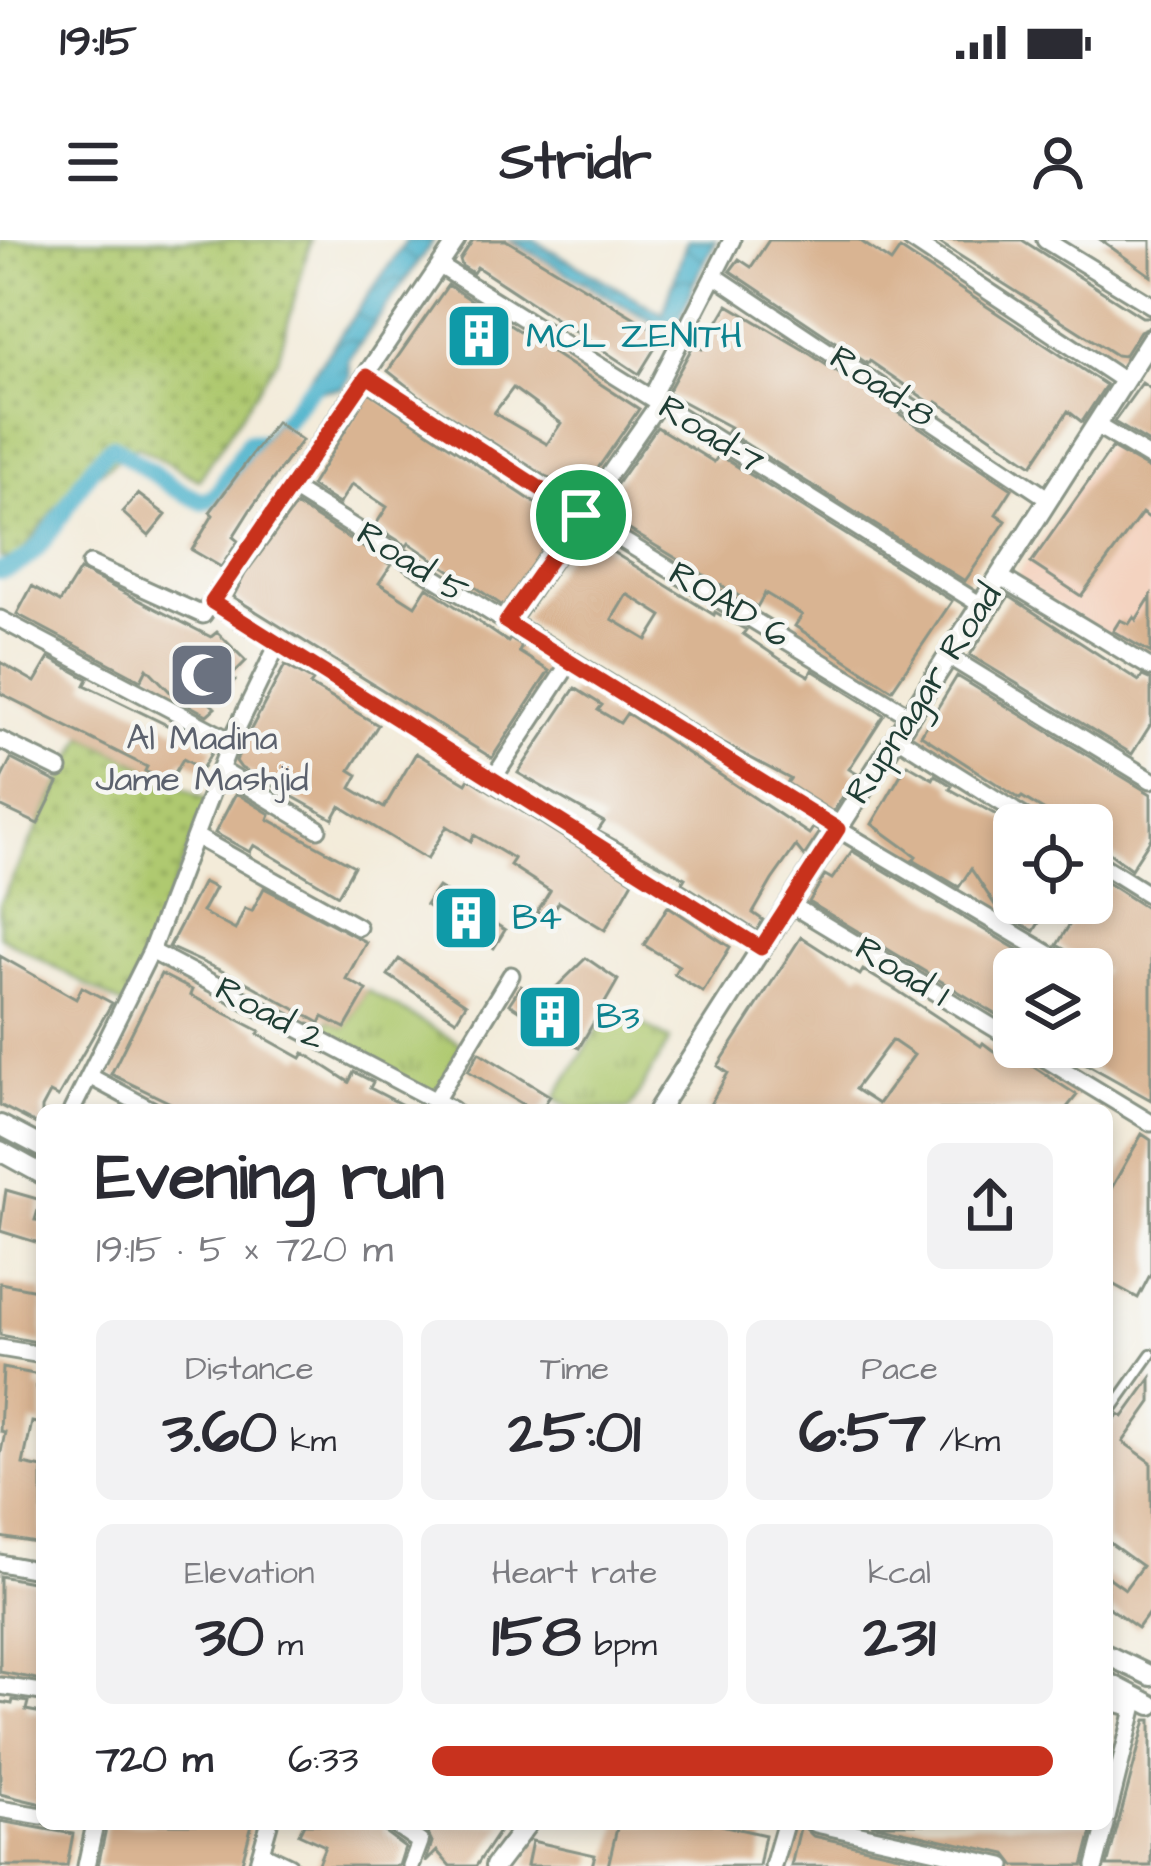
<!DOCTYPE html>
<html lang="en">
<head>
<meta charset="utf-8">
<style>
  :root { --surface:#fff; --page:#f2f2f3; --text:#2b2b33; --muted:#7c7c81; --accent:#c8321e }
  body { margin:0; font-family:"Architects Daughter",sans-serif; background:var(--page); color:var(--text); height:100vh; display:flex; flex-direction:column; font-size:45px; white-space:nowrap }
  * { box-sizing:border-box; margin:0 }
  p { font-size:39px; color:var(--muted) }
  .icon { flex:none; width:66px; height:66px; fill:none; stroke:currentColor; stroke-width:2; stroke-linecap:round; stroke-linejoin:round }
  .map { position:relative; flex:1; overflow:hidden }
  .sheet { position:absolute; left:36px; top:864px; width:1077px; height:726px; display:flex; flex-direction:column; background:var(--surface); border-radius:18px; box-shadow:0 6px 18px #0003 }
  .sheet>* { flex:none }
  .fabs { position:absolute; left:993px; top:564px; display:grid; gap:24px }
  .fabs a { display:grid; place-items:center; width:120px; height:120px; border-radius:18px; background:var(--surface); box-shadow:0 6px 18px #0003; font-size:60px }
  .pin { position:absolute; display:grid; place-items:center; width:102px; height:102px; color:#fff; margin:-51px; border:6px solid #fff; border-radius:50%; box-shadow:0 3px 12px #0007 }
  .round { display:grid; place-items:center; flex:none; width:126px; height:126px; border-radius:18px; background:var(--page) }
  .overview { display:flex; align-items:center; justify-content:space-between; height:204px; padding:0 60px }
  h1 { font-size:66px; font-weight:700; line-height:90px }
  .figures { display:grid; grid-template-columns:repeat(3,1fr); gap:18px; height:204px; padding:12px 60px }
  .figures div { display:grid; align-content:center; border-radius:18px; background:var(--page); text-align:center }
  .figures b { font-size:60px; font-weight:700 }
  .figures small { font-size:33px; font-weight:400 }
  .figures p { font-size:33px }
  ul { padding:0 60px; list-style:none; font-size:39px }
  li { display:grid; grid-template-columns:192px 144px 1fr; align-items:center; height:90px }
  li i { height:30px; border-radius:15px; background:var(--accent) }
  .status { display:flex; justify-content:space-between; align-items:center; height:84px; padding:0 60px; background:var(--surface); direction:ltr }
  .status svg { height:33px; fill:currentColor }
  header { display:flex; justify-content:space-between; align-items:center; height:156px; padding:0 60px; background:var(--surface); font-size:54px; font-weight:700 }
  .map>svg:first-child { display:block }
  .built { fill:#f4d3c0 }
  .grass { fill:url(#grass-dots); stroke:#678352; stroke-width:3 }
  .park { fill:url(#park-tufts); stroke:#678352; stroke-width:3 }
  .water { fill:url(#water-waves); stroke:#367880; stroke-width:3 }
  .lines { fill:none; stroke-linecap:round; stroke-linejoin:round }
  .canal { stroke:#4db3cc; stroke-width:18 }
  .building { fill:#d9b492; fill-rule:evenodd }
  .service-casing { stroke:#899486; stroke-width:14 }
  .minor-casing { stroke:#899486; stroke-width:21 }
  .tertiary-casing { stroke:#899486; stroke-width:24 }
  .service { stroke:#fff; stroke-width:8 }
  .minor { stroke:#fff; stroke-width:15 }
  .tertiary { stroke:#fff; stroke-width:18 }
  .route-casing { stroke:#fff; stroke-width:24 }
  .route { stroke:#c8321e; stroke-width:15 }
  .labels { text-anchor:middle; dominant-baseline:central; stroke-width:9; stroke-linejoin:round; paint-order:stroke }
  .culture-label { font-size:36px; fill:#0d838f; stroke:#f6f6f2; text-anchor:start }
  .street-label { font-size:36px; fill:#1f3d34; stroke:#f6f6f2 }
  .worship-label { font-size:36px; fill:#5b616d; stroke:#f6f6f2 }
</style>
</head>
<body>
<div class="status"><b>19:15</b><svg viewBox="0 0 49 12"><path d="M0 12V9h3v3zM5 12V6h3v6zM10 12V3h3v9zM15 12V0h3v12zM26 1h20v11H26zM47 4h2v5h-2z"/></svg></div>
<header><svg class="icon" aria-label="menu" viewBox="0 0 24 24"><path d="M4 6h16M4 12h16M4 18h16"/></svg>Stridr<svg class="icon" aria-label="person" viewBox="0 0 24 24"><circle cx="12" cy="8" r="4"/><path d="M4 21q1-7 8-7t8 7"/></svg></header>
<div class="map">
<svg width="1151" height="1626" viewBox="0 0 1151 1626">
  <defs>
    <pattern id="grass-dots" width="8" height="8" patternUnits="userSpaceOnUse" patternTransform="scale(3)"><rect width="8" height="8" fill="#afc96f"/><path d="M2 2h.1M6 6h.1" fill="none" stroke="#8ea45c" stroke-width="1.8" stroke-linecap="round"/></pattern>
    <pattern id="park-tufts" width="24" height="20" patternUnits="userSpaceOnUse" patternTransform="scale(3)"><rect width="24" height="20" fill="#afc96f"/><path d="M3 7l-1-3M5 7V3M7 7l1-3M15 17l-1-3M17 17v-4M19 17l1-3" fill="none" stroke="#8ea45c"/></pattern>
    <pattern id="water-waves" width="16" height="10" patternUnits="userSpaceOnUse" patternTransform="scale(3)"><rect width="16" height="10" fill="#4db3cc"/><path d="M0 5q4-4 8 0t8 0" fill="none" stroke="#3f93a6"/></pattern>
  </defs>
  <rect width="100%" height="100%" fill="#f6f6f2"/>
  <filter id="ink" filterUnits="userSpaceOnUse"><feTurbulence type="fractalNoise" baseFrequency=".00833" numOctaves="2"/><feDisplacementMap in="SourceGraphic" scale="24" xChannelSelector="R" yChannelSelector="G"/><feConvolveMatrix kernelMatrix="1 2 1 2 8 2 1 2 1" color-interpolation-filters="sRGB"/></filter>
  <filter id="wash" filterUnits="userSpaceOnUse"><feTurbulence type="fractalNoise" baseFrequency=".004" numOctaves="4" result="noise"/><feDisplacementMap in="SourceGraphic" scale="48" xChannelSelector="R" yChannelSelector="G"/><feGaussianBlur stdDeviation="2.7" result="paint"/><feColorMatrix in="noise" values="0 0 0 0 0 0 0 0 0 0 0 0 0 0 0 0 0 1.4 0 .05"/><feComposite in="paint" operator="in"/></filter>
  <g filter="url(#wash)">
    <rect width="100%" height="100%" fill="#f3ebd9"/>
    <path class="built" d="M1111,198L1151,223V423L1015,338Z"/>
    <path class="grass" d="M0,0H311L278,118L199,240L137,206L65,256L15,321L0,317Z
      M84,496L209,560L124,766L0,696V663Z"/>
    <path class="park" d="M367,750L462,805L435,857L322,795L329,780L345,788Z
      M612,766L670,800L629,870H574L555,858Z"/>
    <path class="water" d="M407,0H434L348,121L350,137L342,148L316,151L305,145Z
      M510,0H534L663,74L687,0H716L694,42L675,95Z"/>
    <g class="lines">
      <path class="canal" d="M0,330C50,324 74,234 113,206L176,249L203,262L216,256L249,202L267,204L305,154L329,133"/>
    </g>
    <g id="blocks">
      <path class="building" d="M473,0H506L663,95L639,134L477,27L473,33L462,26L460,20Z
        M769,0H859L891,22L900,9L1106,145L1082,182L1068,171L1032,225L971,183L937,162L935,166L870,121L868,124L730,31L739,19L751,27Z
        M935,0H1022L1142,77H1151V86L1140,91L1124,116L1116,115Z
        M1101,0H1151V36Z
        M448,45L639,169L578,257L421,157L388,131ZM513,148L561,183L547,204L494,173Z
        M728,65L804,110L1012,249L996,274L1006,281L965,341L727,192L730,187L667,153L694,104L702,109Z
        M1142,143L1151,149V204L1114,182Z
        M369,152L562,281L503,366L409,303L407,306L375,286L387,267L352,244L339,264L311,246Z
        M276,182L302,200L250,270L233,297L238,301L221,327L192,310L213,275L210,272Z
        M657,187L714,222L719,215L952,361L892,450L795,386L802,375L765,353L757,367L598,271Z
        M1112,208L1151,230V279L1142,273L1081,356L1031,323Z
        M138,254L166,275L149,296L122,272Z
        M296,265L391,325L379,343L415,366L427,347L508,402L510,399L522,406L519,412L549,431L492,518L233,357L245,334Z
        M582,293L714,375L715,372L746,390L743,394L780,419L809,436L812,430L884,475L849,529L857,534L833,572L787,543L790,539L717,500L523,379ZM627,354L662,376L647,400L612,379Z
        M80,330L211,397L217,392L246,421L231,436L235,440L211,464L215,468L207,475L176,458L147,428L141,440L17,374L32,346L60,362Z
        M1009,356L1139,441L1142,436L1151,440V484L1132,514L970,415Z
        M1151,356V413L1113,391L1120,380L1129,384L1134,377L1136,380Z
        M49,418L88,439L85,445L214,508L202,529L183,519L169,543L145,531L147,527L0,453V422L35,442Z
        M285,425L313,441L310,445L378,485L350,530L358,535L351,548L384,568L416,513L466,543L469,538L633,641L605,690L559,662L548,679L537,672L550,651L510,625L514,619L474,595L471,601L447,586L427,619L340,566L333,579L241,528L236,521L242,506Z
        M957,436L1151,554V598L1131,629L1092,600V585H1068L1022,557L1020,559L921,495Z
        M575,448L602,465L598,470L620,483L627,473L809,594L813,588L820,592L804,616L796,606L772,640L753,673L763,680L757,691L682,643L685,638L598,591L604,582L518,533Z
        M11,519L58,543L38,584L0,566V541Z
        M907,524L933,539L935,535L952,546L950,549L1014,585V663H1051L1034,691L999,671L971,629L959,647L913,620L916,616L872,584Z
        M236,553L270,574L268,579L354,626L338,655L254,605L250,612L215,593Z
        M852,611L1050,729H1014V785L809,662L825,635L832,639Z
        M1093,634L1151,671V860L1056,807H1092V750L1105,729H1086L1081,719L1057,705L1083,663H1092Z
        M203,642L215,648L202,672L235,690L245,668L252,671L264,648L366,702L346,739L367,750L345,788L323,777L320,783L244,741L169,707Z
        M438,647L505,690L494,708L426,665Z
        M668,666L730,707L703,752L674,734L679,726L644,705Z
        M801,697L860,735L863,730L898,751L981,806L983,803L1003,818L1009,811L1077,855L1065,870H707L728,833L718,826ZM892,800L914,815L878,864L855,849Z
        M0,716L76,759L82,747L112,763L58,857L50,853L42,868V887L0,865Z
        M586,718L618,740L579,808L509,764L521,746L543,760Z
        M399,719L466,764L456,780L388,735Z
        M161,734L192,750L190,755L260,791L258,794L301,818L304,813L349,842L354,832L373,842L370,848L412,870H185L111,834Z
        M479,812L550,856L541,870H532L468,831Z
        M1142,894L1151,900V1033L1138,1058L1107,1041V956Z
        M6,950L41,960L35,980L42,981V1004L0,991Z
        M0,1043L42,1051V1103L0,1095Z
        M3,1128L39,1135L36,1148L42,1149V1184L32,1182L23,1224L42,1228V1304L0,1297V1217L5,1192L0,1191Z
        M1151,1138V1162L1123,1202L1151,1222V1370L1138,1388L1107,1366V1336L1125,1349L1142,1326L1107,1301V1190L1119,1174L1123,1177Z
        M0,1336L42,1344V1440L0,1432Z
        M13,1460L28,1462L26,1470L42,1473V1564L0,1554V1462L12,1464Z
        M1146,1480H1151V1626H1107Z
        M0,1581L73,1594L67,1626H0Z
        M107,1584H252L241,1626H98Z
        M304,1584H382L386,1593L405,1607L399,1626H317L325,1606L299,1594Z
        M438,1584H504L476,1626H450L437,1611L426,1622L432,1602L428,1594Z
        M618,1584H717L765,1595L759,1626H608Z
        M801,1584L813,1596L948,1626H791Z
        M871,1584H1094L1083,1626H1015L1006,1614Z
        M532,1601L595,1615L592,1626H527Z"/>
    </g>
  </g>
  <g filter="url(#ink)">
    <use href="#blocks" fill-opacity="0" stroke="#899486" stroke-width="3"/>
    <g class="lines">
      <g class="service-casing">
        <path id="service" d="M1107,1176L1151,1114"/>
      </g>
      <g class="minor-casing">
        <path id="minor" d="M911,0L1124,141
          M1045,0L1151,65
          M440,26L981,365
          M715,36L1049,259
          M367,136L581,275L910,476
          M651,158L732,0
          M1096,185L1151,218
          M291,248L838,589L1074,729
          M90,324L203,375L457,0
          M999,336L1151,428
          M212,362L762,708
          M0,379L231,501
          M506,382L659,163
          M948,416L1151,540
          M897,497L1037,585
          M0,500L59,529
          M221,530L318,589
          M493,539L570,422
          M195,596L358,687
          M1092,619L1151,656
          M790,664L1014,800
          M151,711L453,870
          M1026,807L1151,883
          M89,836L152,870
          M435,861L511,735
          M72,870L151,711L231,501L278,404
          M0,1108L42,1115
          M0,1323L42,1331
          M0,1446L42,1452
          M1107,1461L1134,1468
          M0,1569L42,1576
          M1107,1578L1137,1457
          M394,1584L420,1602L411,1626
          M816,1584L1003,1626
          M262,1613L289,1626
          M86,1626L95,1584
          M257,1626L269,1584
          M773,1626L785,1584
          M1095,1626L1106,1584"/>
      </g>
      <g class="tertiary-casing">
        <path id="tertiary" d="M658,870L1151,99
          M0,885L42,907
          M0,911L42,934
          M1107,1415L1151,1436
          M1107,1442L1151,1465
          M495,1626L527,1584"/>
      </g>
      <use href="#service" class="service"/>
      <use href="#minor" class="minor"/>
      <use href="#tertiary" class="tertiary"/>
    </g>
  </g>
  <g class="lines" filter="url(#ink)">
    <g class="route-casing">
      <path id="route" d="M367,136L581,275L506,382L838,589L761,708L212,362Z"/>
    </g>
    <use href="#route" class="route"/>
  </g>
  <defs>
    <g id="building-square" transform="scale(3.45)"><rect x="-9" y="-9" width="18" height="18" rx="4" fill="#0f9aa8" stroke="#f6f6f2"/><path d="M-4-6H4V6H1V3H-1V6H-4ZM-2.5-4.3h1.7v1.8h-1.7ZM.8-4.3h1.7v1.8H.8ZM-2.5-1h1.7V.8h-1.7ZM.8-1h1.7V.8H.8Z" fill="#fff"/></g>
    <g id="mosque-square" transform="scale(3.45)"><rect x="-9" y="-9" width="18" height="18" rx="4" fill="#6b7280" stroke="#f6f6f2"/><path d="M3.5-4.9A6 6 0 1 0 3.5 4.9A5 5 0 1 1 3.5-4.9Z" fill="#fff"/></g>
  </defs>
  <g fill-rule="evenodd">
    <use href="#building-square" x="479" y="96"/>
    <use href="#mosque-square" x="202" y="435"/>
    <use href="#building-square" x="466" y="678"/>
    <use href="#building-square" x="550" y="777"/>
  </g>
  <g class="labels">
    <g class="culture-label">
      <text x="526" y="96">MCL ZENITH</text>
      <text x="512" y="678">B4</text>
      <text x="596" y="777">B3</text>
    </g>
    <g class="street-label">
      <text transform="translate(882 147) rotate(34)">Road-8</text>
      <text transform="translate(711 195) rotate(32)">Road-7</text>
      <text transform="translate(412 323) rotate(32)">Road 5</text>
      <text transform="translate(729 365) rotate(31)">ROAD 6</text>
      <text transform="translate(924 454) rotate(-57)">Rupnagar Road</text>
      <text transform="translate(902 732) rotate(31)">Road 1</text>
      <text transform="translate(270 774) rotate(28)">Road 2</text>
    </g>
    <g class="worship-label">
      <text x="202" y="498">Al Madina<tspan x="202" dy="41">Jame Mashjid</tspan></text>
    </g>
  </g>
</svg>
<div class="fabs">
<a><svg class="icon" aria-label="locate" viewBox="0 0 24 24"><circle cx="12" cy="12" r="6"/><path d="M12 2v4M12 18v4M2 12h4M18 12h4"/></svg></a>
<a><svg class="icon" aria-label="layers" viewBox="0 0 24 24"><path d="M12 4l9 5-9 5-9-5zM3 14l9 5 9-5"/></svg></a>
</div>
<div class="pin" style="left:581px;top:275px;background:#1e9e55"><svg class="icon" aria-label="arrive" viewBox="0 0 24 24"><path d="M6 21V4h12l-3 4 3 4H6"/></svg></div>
<section class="sheet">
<div class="overview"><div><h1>Evening run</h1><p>19:15 · 5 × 720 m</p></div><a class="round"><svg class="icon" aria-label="share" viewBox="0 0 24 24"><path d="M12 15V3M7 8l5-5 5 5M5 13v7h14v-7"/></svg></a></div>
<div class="figures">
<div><p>Distance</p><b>3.60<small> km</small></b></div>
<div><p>Time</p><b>25:01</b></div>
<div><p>Pace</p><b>6:57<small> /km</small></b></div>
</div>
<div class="figures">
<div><p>Elevation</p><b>30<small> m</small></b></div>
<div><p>Heart rate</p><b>158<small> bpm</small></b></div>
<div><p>kcal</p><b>231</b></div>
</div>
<ul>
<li><b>720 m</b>6:33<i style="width:100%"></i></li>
</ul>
</section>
</div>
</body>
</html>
